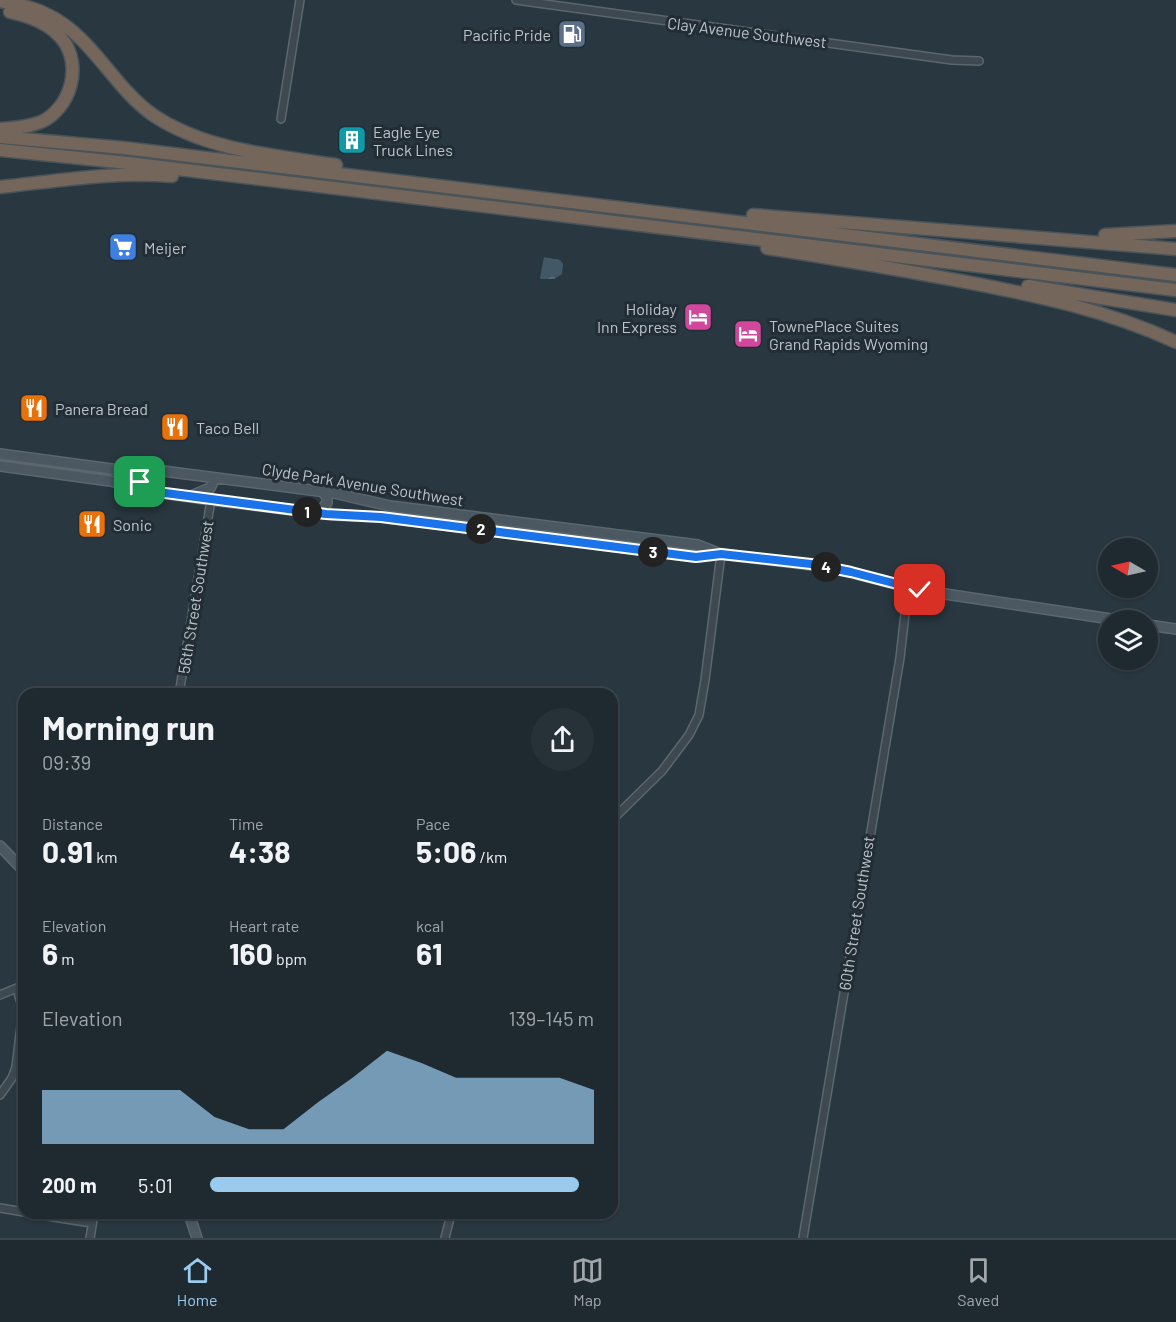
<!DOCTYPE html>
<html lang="en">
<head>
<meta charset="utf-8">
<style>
  :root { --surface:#1f2930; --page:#273138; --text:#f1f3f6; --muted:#a1a6ab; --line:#3c454c; --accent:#9acbef }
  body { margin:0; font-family:Barlow,sans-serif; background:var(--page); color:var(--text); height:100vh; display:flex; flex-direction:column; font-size:22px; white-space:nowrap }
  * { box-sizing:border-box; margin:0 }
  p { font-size:20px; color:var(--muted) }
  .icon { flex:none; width:33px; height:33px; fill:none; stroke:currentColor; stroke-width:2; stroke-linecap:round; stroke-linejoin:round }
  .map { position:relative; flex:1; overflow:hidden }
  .drawer { position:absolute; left:18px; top:688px; width:600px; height:531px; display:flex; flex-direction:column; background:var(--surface); border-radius:18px; box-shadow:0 2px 4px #0004,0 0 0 2px var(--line) }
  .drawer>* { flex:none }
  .needle { width:39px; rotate:279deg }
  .buttons { position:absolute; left:1098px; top:538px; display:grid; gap:12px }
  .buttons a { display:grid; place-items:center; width:60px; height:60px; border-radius:50%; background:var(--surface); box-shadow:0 2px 4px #0004,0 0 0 2px var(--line); font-size:30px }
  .pin { position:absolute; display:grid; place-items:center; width:51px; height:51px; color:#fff; margin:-26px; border-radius:12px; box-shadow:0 3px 9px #0006 }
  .km { position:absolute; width:30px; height:30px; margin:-15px; border-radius:50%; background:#222; color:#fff; font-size:16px; line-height:30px; text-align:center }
  .round { display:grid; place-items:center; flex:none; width:63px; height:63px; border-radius:32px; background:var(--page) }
  .overview { display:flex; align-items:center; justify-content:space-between; height:102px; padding:0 24px }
  h1 { font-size:33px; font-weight:700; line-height:45px }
  .metrics { display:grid; grid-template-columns:repeat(3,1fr); gap:9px; height:102px; padding:6px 24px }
  .metrics div { display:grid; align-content:center }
  .metrics b { font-size:30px; font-weight:700 }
  .metrics small { font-size:16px; font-weight:400 }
  .metrics p { font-size:16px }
  .chart { height:168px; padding:12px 24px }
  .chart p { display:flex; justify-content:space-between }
  .chart svg { width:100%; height:108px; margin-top:6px; fill:var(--accent); opacity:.7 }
  ul { padding:0 24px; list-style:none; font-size:20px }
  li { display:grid; grid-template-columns:96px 72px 1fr; align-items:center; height:45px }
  li i { height:15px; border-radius:8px; background:var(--accent) }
  .tabs { display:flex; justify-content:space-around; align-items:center; height:84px; border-top:2px solid var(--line); background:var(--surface); font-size:16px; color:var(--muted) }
  .tabs a { display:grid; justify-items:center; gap:3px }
  .tabs .current { color:var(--accent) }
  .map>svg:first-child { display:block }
  .water { fill:url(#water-ripples) }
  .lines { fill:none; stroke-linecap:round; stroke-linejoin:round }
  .minor-casing { stroke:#5b666d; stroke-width:10 }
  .secondary-casing { stroke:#5b666d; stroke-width:12 }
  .motorway-casing { stroke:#48535a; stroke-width:15 }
  .minor { stroke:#3d4850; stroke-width:7 }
  .secondary { stroke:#4b5862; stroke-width:9 }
  .motorway { stroke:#75665b; stroke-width:12 }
  .route-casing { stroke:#fff; stroke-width:12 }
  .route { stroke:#1a73e8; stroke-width:8 }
  .labels { text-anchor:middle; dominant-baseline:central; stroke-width:6; stroke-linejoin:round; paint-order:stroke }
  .street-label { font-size:16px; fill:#bac3ca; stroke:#222d35 }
  .poi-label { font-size:16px; fill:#bac3ca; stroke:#222d35; text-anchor:start }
</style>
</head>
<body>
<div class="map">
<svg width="1176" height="1238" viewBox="0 0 1176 1238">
  <defs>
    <pattern id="water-ripples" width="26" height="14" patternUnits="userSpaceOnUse" patternTransform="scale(1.5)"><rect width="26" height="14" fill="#415867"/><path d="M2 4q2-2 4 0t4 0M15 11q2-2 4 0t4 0" fill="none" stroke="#5a6e7b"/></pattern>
  </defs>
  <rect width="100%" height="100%" fill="#293740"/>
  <path class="water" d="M544,257L560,260L563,264L562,274L554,279H541L540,278Z"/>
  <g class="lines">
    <g class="minor-casing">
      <path id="minor" d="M516,0L952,60L979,61
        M281,119L300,0
        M179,694L211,500
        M612,820L662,771L689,735L699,715L705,680L721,554
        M0,995L24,985
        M0,1095L12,1078L16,1067L23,1010L17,989
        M0,1208L24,1212
        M34,1214L92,1223
        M90,1238L94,1214
        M445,1238L451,1214
        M803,1238L900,658L908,587"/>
    </g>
    <g class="secondary-casing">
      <path id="secondary" d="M0,454L119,470L163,471L334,493L390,506L698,545L721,554L829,567L919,590L1124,621
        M0,466L110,481L150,491L211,500L334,515L381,517L696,557L721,554
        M191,496L210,488L215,478
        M313,512L323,508L327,503V497L323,492
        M1148,625L1176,629
        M0,846L24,871
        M189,1214L197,1238"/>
    </g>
    <g class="motorway-casing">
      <path id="motorway" d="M0,1C16,4 33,7 48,15C93,37 113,87 153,115C207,151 274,155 336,165
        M0,129C14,128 28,127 41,122C71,108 83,65 62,39C49,23 29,16 10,12
        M0,137L124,148L1176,275
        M0,150L128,163L1176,290
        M0,187C57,181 114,171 172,176
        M753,215L1176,249
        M1105,235L1176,231
        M767,248C832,258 896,269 961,281C1035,295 1107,310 1176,342
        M1028,286L1176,310"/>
    </g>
    <use href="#minor" class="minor"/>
    <use href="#secondary" class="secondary"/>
    <use href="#motorway" class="motorway"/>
  </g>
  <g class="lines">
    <g class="route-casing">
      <path id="route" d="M140,482L142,489L150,491L326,514L381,517L696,557L721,554L811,564L851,572L920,590"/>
    </g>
    <use href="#route" class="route"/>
  </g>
  <defs>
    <g id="fuel-square" transform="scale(1.5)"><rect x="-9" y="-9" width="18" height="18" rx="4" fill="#5c6f8a" stroke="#222d35"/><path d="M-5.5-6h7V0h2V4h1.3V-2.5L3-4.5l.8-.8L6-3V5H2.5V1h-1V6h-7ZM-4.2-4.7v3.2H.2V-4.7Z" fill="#fff"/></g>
    <g id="building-square" transform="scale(1.5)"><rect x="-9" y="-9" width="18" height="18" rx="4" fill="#0f9aa8" stroke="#222d35"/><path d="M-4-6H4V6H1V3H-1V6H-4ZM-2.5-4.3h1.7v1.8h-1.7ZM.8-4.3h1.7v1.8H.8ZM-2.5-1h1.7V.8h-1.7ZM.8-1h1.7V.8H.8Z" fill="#fff"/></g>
    <g id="supermarket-square" transform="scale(1.5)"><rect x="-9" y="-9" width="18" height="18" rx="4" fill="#3f7fe0" stroke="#222d35"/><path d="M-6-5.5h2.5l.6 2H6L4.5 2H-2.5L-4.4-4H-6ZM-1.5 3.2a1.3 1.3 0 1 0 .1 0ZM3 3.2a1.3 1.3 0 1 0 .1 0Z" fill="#fff"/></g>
    <g id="hotel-square" transform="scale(1.5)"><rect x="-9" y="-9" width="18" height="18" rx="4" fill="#d1479c" stroke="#222d35"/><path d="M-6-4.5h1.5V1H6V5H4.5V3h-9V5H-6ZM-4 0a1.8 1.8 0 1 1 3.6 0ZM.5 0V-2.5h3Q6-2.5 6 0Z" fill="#fff"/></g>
    <g id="restaurant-square" transform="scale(1.5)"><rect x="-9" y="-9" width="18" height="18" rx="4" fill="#e8710a" stroke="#222d35"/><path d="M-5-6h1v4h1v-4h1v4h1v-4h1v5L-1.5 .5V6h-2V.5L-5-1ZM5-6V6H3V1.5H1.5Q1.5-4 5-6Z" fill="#fff"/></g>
  </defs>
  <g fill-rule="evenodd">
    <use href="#fuel-square" x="572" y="34"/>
    <use href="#building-square" x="352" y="140"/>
    <use href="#supermarket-square" x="123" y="247"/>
    <use href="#hotel-square" x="698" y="317"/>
    <use href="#hotel-square" x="748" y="334"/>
    <use href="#restaurant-square" x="34" y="408"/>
    <use href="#restaurant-square" x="175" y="427"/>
    <use href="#restaurant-square" x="92" y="524"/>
  </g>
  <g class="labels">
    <g class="street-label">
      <text transform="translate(747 32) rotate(7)">Clay Avenue Southwest</text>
      <text transform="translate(363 484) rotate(9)">Clyde Park Avenue Southwest</text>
      <text transform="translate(195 597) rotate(-81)">56th Street Southwest</text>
      <text transform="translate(856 913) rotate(-81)">60th Street Southwest</text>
    </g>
    <g class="poi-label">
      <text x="551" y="34" text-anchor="end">Pacific Pride</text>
      <text x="373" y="131">Eagle Eye<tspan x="373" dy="18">Truck Lines</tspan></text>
      <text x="144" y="247">Meijer</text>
      <text x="677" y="308" text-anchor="end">Holiday<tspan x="677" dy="18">Inn Express</tspan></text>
      <text x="769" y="325">TownePlace Suites<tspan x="769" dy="18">Grand Rapids Wyoming</tspan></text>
      <text x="55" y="408">Panera Bread</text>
      <text x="196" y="427">Taco Bell</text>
      <text x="113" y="524">Sonic</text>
    </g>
  </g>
</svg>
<div class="buttons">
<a><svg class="needle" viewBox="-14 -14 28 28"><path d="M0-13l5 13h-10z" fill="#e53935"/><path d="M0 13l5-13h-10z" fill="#a1a6ab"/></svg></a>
<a><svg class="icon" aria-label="layers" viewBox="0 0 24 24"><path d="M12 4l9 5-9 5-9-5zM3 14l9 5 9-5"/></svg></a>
</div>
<div class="pin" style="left:140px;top:482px;background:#1e9e55"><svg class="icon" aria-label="arrive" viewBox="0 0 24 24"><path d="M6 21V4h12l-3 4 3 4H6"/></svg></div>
<div class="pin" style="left:920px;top:590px;background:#d93025"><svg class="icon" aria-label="check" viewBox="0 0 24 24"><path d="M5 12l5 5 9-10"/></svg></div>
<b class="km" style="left:307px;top:512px">1</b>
<b class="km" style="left:481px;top:529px">2</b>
<b class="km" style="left:653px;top:552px">3</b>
<b class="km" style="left:826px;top:567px">4</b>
<section class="drawer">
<div class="overview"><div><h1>Morning run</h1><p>09:39</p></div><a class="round"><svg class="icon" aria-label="share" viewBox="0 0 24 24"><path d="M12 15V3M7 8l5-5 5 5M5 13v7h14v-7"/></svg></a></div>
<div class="metrics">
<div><p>Distance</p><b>0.91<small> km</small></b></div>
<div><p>Time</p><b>4:38</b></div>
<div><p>Pace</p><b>5:06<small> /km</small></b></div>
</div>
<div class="metrics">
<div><p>Elevation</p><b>6<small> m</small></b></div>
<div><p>Heart rate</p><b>160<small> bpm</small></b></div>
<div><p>kcal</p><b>61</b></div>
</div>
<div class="chart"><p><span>Elevation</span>139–145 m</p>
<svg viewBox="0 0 160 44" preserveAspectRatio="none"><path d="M0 44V22L10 22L20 22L30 22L40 22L50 33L60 38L70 38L80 27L90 17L100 6L110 11L120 17L130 17L140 17L150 17L160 22V44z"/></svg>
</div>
<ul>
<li><b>200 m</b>5:01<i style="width:96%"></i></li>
</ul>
</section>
</div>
<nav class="tabs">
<a class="current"><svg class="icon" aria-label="home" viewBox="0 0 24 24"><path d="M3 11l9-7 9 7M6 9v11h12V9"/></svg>Home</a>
<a><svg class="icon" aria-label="map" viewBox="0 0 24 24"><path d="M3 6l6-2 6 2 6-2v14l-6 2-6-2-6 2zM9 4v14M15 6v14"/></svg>Map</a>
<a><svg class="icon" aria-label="saved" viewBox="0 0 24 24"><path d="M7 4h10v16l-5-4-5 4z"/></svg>Saved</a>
</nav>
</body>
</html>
